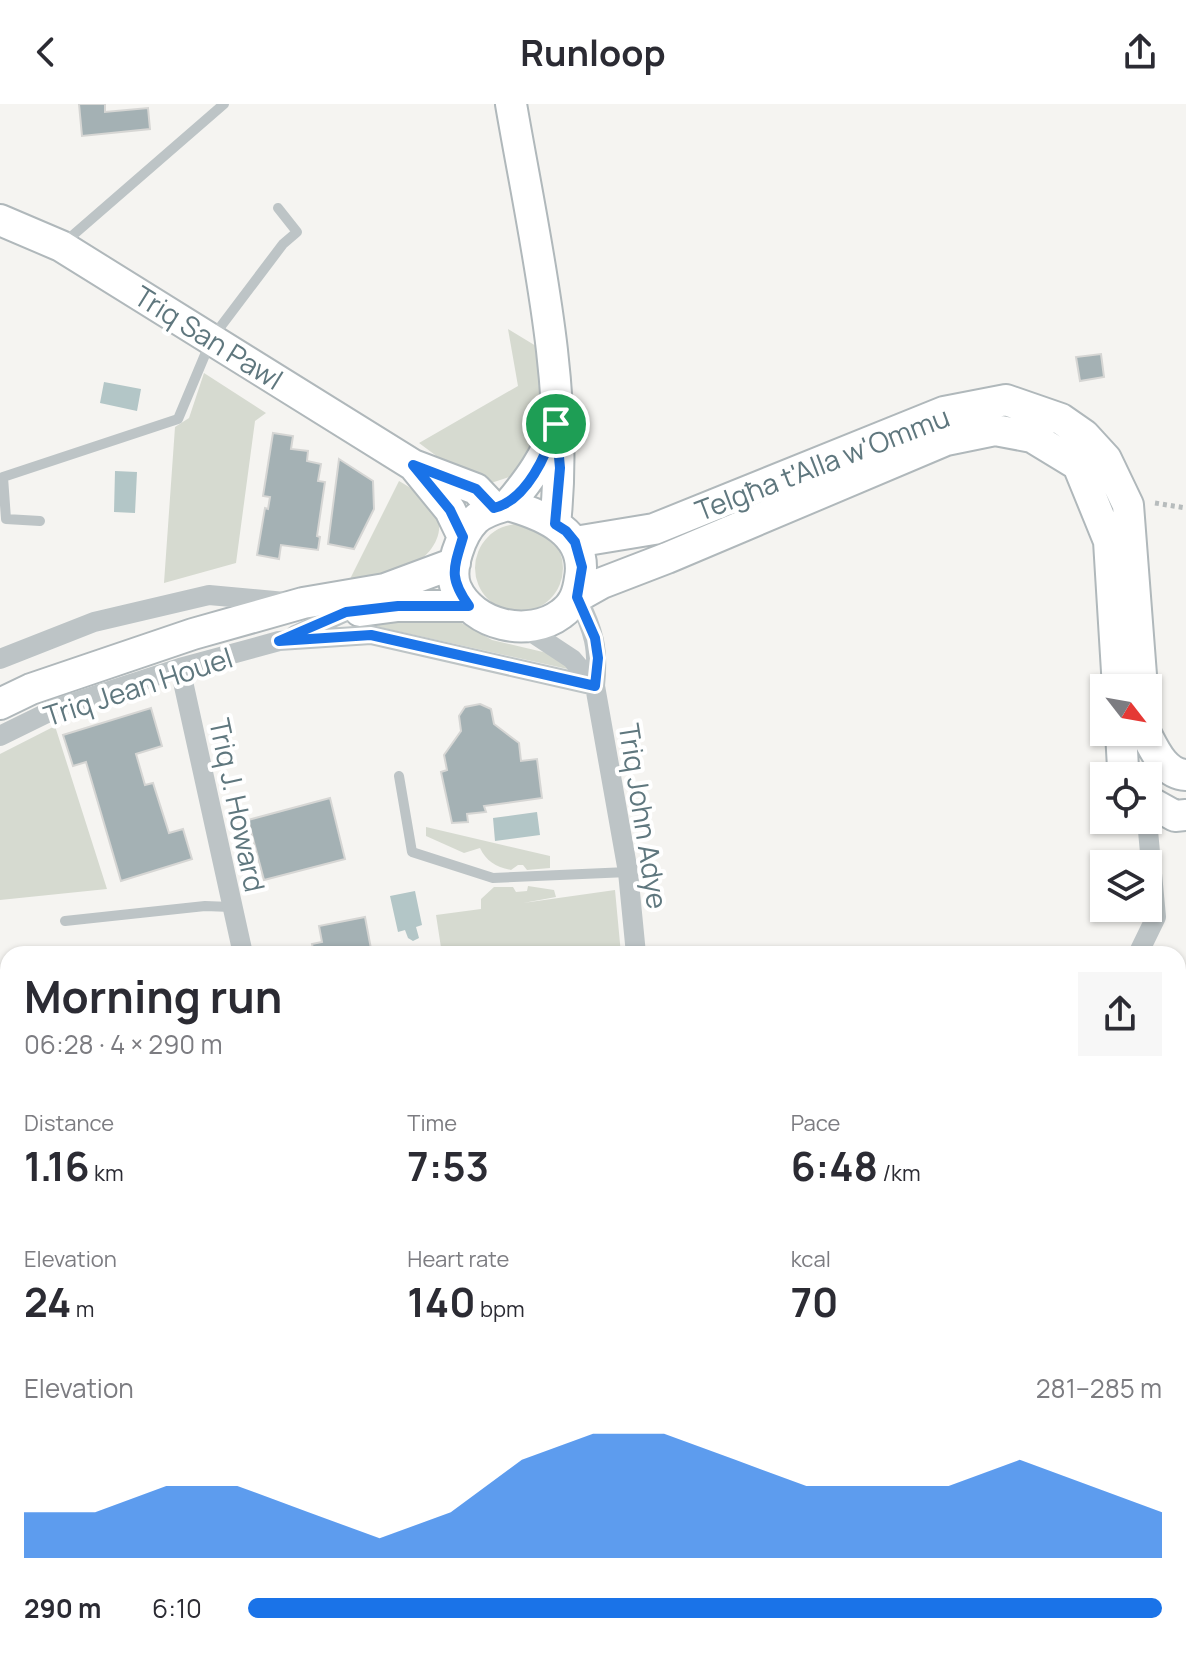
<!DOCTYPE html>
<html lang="en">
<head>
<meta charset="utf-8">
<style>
  :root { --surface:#fff; --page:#f7f7f7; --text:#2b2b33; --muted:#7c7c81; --accent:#1a73e8 }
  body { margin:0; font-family:Manrope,sans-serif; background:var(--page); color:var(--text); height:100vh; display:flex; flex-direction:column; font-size:30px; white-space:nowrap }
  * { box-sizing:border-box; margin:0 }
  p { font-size:26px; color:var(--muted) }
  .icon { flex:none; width:44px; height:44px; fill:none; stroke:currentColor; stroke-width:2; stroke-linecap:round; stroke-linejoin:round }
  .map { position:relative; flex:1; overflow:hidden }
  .panel { position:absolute; left:0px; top:842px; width:1186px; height:710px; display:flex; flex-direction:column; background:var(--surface); border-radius:24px 24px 0 0; box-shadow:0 2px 6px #0004 }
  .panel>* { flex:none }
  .needle { width:52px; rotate:121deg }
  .fabs { position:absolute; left:1090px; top:570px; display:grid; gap:16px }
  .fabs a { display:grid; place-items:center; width:72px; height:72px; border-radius:0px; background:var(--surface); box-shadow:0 2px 6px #0004; font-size:40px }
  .pin { position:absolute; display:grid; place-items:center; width:68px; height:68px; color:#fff; margin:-34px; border:4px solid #fff; border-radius:50%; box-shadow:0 2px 8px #0007 }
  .round { display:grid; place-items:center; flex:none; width:84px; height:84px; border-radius:0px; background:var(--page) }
  .overview { display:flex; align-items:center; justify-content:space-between; height:136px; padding:0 24px }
  h1 { font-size:44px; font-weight:700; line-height:60px }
  .stats { display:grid; grid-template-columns:repeat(3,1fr); gap:12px; height:136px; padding:8px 24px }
  .stats div { display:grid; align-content:center }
  .stats b { font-size:40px; font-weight:700 }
  .stats small { font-size:22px; font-weight:400 }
  .stats p { font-size:22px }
  .chart { height:224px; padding:16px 24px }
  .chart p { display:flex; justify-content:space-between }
  .chart svg { width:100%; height:144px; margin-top:8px; fill:var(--accent); opacity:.7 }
  ul { padding:0 24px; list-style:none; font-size:26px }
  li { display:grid; grid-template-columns:128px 96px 1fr; align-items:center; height:60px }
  li i { height:20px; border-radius:10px; background:var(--accent) }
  header { display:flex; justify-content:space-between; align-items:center; height:104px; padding:0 24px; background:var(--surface); font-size:36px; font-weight:700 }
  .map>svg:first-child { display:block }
  .green { fill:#d6dad0 }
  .water { fill:#b3c6c7 }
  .building { fill:#a4b1b4; stroke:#d6d6d4; stroke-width:2 }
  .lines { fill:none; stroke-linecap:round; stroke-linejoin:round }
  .secondary-casing { stroke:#b0b8bb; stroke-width:34 }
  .path { stroke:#b7bcbd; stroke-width:5; stroke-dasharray:4 4; stroke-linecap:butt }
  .lane { stroke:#bdc4c6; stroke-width:10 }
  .street { stroke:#bdc4c6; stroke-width:20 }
  .secondary { stroke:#fff; stroke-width:30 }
  .route-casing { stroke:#fff; stroke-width:16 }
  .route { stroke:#1a73e8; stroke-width:10 }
  .labels { text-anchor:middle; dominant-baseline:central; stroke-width:8; stroke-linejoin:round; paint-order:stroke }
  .street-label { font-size:28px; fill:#5f777e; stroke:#fff }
</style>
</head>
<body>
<header><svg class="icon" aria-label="back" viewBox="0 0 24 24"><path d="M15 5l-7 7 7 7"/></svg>Runloop<svg class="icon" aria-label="share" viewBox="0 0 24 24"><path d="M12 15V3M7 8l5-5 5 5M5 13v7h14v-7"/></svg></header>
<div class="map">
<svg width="1186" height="1551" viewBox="0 0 1186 1551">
  <rect width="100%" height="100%" fill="#f5f4f1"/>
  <path class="green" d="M508,225L536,242L544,289L543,337L528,367L491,379L454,365L419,339L518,282Z
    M204,269L266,309L255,317L236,459L164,479L175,323L189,314Z
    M399,377C412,385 429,394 436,409C447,431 428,455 408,463C389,470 368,474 348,479Z
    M475 464a44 44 0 1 1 88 0a44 44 0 1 1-88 0Z
    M444,509L492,536L556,551L572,566L370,521V513Z
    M55,622L107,785L0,796V650Z
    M426,723L550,752V764L527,766L523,761H518L511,766C496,763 486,757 480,744L464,749L426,732Z
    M528,782L554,786L556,793L523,799L615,786L621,850H442L436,811L481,805V795L494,783H513L516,788L527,787Z
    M8,1293V1366L0,1363V1295Z
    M22,1544H604L602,1551H21Z"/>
  <path class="water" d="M104,278L141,285L137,307L100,299Z
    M115,367L137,368L135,409L114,408Z
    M537,708L540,731L495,737L493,714Z
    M415,787L422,821L416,823L419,834L413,837L408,834L405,826L398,828L390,792Z"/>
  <path class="building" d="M79,0H105V8L148,4L150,25L82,32Z
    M1101,250L1104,273L1080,277L1076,253Z
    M273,329L293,332L291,345L308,347L307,357L321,360L318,377L325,378L317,432L320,433L318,446L281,441L279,455L257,451L265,404L268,405L270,393L263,392Z
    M339,355L373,377L374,405L354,445L328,440Z
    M480,600L491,605L494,620L519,639L521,657L537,655L542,694L484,702L486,708L467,710L468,718L452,719L441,668L447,666L444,651L461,627L459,612L465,603Z
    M151,604L162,642L136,650L145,681L153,679L169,729L183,725L192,755L121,777L86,658L73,662L63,631Z
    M330,694L345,755L264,776L248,716Z
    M365,813L372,850H314L312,840L322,838L319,822Z
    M8,879V928L0,923V892Z
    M0,990L8,995V1016L0,1029Z
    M0,1116L8,1117V1160H0Z
    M8,1203V1232L0,1210V1206Z"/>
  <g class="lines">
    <g class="secondary-casing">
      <path id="secondary" d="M511,0C534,134 570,284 555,420
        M0,116L61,142L413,361L476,385L494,404
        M414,362L450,406L463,433
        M508,401C544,411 588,429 580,474C578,489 574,501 561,510C529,534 473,522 456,484C448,465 461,430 475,416C483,408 497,404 508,401Z
        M508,401C529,376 546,353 556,322
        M575,438L654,425L944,308L1006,296L1061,315L1084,331L1106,355L1128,401L1142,584
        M577,493L602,479L667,454L946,336L995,326L1032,333L1078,361L1109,437L1118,584
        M360,507L398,502H469
        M0,600L31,585L193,530L303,499L385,485L455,459
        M1121,628L1123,664L1129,672
        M1145,628C1154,645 1164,670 1186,671
        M1148,697L1175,712L1186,711"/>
    </g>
    <path class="path" d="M1155,399L1186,404
      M1178,1191L1186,1180
      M984,1544L986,1551
      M813,1551L814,1544
      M947,1551L950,1544"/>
    <path class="lane" d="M65,138L224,0
      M40,417L6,415L3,373L178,315L212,234L283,140L297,128L278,104
      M399,672L412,748L493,774L628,768
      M65,817L205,802L231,803"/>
    <path class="street" d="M577,493C594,527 599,544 595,582L628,768L636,850
      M522,522L572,555L595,582
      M295,531L346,508
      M0,555L94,518L209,491L285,498
      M180,564L243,850
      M0,632L57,604L180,564L279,537L371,531L595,582
      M1138,850L1156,813L1147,716
      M630,1551L632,1544"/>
    <use href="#secondary" class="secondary"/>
  </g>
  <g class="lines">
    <g class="route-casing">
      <path id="route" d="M556,320L560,364L555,420L566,427L575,438L582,463L577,493L595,534L598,554L595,582L371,531L279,537L346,508L398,502H469C449,474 453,466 463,433L450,406L413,361L476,385L494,404C527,396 547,350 556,320Z"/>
    </g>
    <use href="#route" class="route"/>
  </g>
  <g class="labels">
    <g class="street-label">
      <text transform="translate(209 233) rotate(32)">Triq San Pawl</text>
      <text transform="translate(822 359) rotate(-21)">Telgħa t'Alla w'Ommu</text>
      <text transform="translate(138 582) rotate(-18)">Triq Jean Houel</text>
      <text transform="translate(238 701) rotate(78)">Triq J. Howard</text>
      <text transform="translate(644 712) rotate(81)">Triq John Adye</text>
    </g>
  </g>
</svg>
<div class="fabs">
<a><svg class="needle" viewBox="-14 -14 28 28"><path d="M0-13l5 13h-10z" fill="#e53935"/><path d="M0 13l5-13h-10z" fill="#7c7c81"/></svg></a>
<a><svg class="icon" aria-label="locate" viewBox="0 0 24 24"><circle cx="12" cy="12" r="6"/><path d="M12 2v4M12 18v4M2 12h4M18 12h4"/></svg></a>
<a><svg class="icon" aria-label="layers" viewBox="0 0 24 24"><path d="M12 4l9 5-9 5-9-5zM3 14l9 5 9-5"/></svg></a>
</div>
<div class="pin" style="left:556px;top:320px;background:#1e9e55"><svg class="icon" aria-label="arrive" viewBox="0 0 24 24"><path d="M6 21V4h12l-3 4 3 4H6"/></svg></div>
<section class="panel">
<div class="overview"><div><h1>Morning run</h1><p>06:28 · 4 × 290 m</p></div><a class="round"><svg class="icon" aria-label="share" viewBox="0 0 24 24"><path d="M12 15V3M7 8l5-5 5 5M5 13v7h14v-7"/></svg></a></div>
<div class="stats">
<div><p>Distance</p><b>1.16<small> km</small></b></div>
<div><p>Time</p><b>7:53</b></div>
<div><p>Pace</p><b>6:48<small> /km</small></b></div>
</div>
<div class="stats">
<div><p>Elevation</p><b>24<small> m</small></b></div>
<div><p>Heart rate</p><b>140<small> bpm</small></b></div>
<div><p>kcal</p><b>70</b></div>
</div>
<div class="chart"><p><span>Elevation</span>281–285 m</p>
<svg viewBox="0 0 160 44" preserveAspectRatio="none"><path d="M0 44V30L10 30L20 22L30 22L40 30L50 38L60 30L70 14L80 6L90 6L100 14L110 22L120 22L130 22L140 14L150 22L160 30V44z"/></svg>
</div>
<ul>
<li><b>290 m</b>6:10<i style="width:100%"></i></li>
</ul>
</section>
</div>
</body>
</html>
